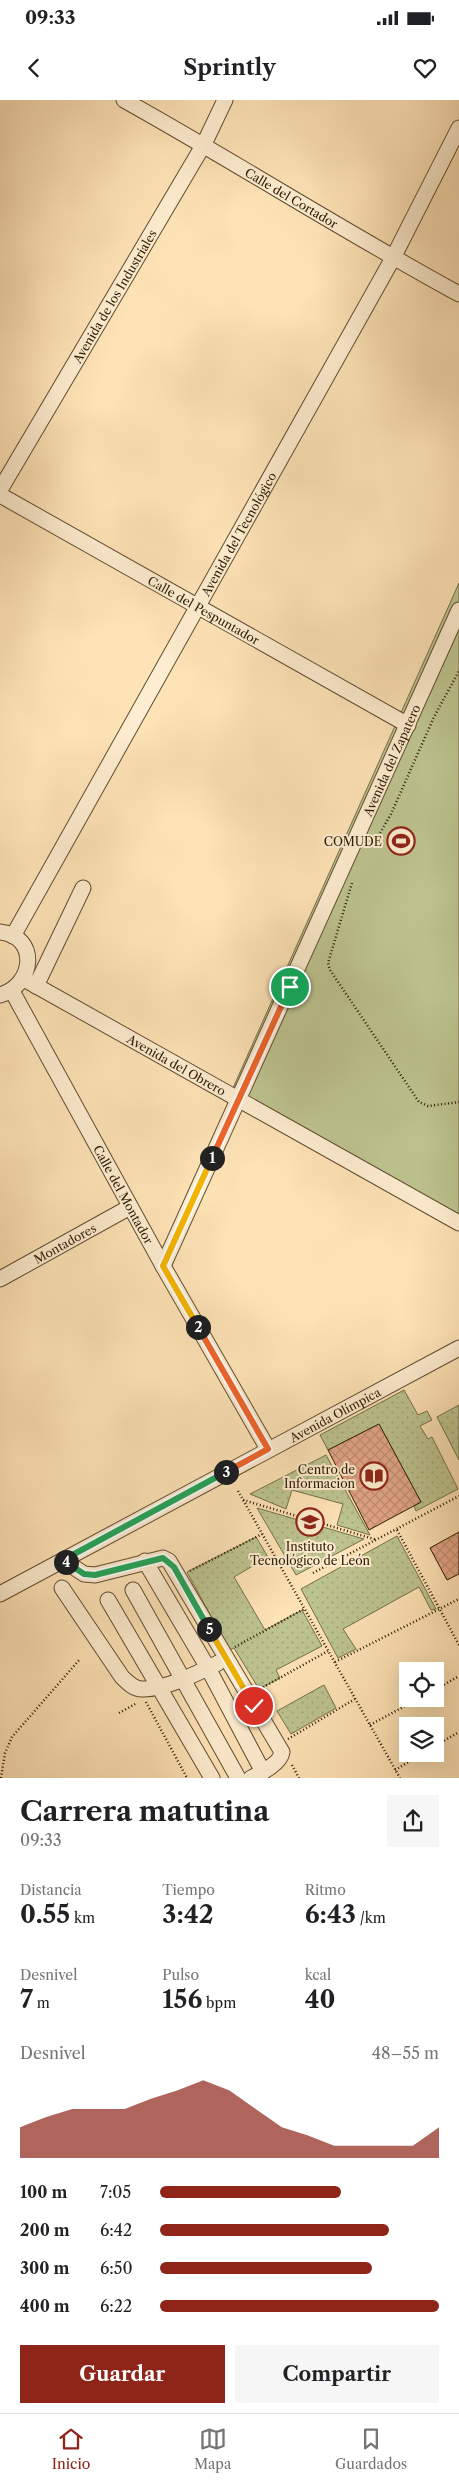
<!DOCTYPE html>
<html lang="es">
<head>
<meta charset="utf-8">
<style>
  :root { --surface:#fff; --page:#f6f6f6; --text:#202124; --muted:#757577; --line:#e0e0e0; --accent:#8f2418 }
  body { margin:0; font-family:"Libre Caslon Text",serif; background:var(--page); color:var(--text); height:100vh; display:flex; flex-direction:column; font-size:19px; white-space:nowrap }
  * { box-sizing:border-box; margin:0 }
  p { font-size:16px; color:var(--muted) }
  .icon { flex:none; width:28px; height:28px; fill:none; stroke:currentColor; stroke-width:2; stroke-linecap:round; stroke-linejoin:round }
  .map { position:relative; height:1678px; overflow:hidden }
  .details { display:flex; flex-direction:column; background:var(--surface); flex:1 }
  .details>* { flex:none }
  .controls { position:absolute; left:399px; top:1562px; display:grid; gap:10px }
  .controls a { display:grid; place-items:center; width:45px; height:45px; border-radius:0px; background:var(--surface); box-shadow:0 5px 20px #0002; font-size:25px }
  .pin { position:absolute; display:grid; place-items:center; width:42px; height:42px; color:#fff; margin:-21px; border:2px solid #fff; border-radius:50%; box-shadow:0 1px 5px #0007 }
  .km { position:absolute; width:25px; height:25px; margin:-12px; border-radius:50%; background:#222; color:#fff; font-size:14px; line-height:25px; text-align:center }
  .round { display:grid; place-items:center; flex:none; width:52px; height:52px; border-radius:0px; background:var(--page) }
  .summary { display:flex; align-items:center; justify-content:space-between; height:85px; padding:0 20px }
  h1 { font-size:28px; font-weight:700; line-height:38px }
  .metrics { display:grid; grid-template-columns:repeat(3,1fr); gap:8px; height:85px; padding:5px 20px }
  .metrics div { display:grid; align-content:center }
  .metrics b { font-size:25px; font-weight:700 }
  .metrics small { font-size:14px; font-weight:400 }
  .metrics p { font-size:14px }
  .chart { height:140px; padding:10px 20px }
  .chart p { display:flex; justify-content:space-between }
  .chart svg { width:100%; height:90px; margin-top:5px; fill:var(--accent); opacity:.7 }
  .button { display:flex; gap:10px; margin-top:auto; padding:10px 20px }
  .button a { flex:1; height:58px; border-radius:0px; background:var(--accent); color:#fff; font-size:20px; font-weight:700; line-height:58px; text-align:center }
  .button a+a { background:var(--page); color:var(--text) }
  ul { padding:0 20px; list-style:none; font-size:16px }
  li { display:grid; grid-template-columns:80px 60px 1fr; align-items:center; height:38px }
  li i { height:12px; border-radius:6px; background:var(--accent) }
  .status { display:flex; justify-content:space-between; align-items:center; height:35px; padding:0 25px; background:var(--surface); direction:ltr }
  .status svg { height:14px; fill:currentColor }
  header { display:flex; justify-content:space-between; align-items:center; height:65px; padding:0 20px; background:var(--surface); font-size:22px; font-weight:700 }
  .dock { display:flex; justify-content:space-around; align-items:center; height:70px; border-top:1px solid var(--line); background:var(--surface); font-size:14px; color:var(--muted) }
  .dock a { display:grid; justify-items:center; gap:2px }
  .dock .selected { color:var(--accent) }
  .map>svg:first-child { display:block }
  .grass { fill:url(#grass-dots); stroke:#75704a }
  .pitch { fill:#bdc490; stroke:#75704a }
  .building { fill:url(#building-cross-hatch); stroke:#2d1b03 }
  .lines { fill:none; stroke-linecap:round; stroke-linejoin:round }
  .minor-casing { stroke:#614d30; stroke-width:17 }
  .path { stroke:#2d1b03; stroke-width:2.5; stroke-dasharray:1 2.5; stroke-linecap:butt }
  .minor { stroke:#feedd0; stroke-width:15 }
  .split-1-casing { stroke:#fff; stroke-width:10 }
  .split-2-casing { stroke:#fff; stroke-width:10 }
  .split-3-casing { stroke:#fff; stroke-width:10 }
  .split-4-casing { stroke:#fff; stroke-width:10 }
  .split-5-casing { stroke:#fff; stroke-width:10 }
  .split-6-casing { stroke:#fff; stroke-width:10 }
  .split-1 { stroke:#f0652b; stroke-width:6 }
  .split-2 { stroke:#f5b400; stroke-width:6 }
  .split-3 { stroke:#f0652b; stroke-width:6 }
  .split-4 { stroke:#22a559; stroke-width:6 }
  .split-5 { stroke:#22a559; stroke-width:6 }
  .split-6 { stroke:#f5b400; stroke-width:6 }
  .labels { text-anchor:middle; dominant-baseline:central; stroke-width:4; stroke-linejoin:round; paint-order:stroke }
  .street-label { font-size:12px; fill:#2d1b03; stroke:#feedd0 }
  .poi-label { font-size:12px; fill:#2d1b03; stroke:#feedd0; text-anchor:end }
</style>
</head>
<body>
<div class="status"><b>09:33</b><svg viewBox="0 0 49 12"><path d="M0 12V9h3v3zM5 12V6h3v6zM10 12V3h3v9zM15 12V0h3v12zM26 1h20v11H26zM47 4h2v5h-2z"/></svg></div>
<header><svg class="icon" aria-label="back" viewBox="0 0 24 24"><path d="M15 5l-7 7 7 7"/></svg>Sprintly<svg class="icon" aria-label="heart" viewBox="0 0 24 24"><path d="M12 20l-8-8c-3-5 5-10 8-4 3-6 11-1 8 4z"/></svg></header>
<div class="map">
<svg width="459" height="1678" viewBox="0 0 459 1678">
  <defs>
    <pattern id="grass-dots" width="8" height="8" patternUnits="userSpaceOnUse" patternTransform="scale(1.25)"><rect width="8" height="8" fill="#bdc490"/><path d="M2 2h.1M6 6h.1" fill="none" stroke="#a3a87b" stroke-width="1.8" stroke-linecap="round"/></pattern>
    <pattern id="building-cross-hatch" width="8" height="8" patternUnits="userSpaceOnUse" patternTransform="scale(1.25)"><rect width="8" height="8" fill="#e3a688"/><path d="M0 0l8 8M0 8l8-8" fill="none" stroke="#c38e74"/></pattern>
  </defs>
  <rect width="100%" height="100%" fill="#fee3b7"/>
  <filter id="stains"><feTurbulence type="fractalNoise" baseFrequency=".004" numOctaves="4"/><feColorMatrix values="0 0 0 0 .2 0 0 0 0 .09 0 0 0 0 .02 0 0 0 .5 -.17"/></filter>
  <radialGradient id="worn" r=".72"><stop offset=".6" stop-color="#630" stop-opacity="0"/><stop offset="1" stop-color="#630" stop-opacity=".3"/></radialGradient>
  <path class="grass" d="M404,1290L418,1315L427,1311L432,1320L420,1326L428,1339L432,1337L458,1389L416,1411L414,1406L421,1402L379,1324L328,1350L320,1335Z
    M459,1305V1360L437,1317Z
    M326,1355L370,1435L337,1425L343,1404L292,1390L286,1409L250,1394Z
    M257,1408L364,1439L296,1475Z
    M397,1436L436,1509L431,1510L419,1487L343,1529L356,1549L338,1558L301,1489Z
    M256,1437L268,1457L234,1477L265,1530L302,1510L322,1546L276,1570L280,1578L259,1589L234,1548L229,1550L187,1472Z
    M324,1585L336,1608L291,1634L277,1611Z"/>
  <path class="pitch" d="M459,483V1118L228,999Z"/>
  <path class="building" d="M379,1324L421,1402L369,1430L328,1350Z
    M459,1432V1474L447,1480L430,1448Z"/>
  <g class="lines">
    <g class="minor-casing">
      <g id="minor">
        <path id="s1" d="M124,0C237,63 345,132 459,194"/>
        <path id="s2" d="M0,390L204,44L225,0"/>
        <path id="s3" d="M0,395L408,625"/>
        <path d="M0,832C39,836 35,885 0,895"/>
        <path id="s4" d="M13,836L393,158L459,28"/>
        <path id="s5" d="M24,879L459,1123"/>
        <path d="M36,886L83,788"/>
        <path id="s6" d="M12,891L163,1166L268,1349"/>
        <path id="s7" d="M163,1166L459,510"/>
        <path id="s8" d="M0,1179L130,1107"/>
        <path d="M63,1460L84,1474L95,1475L163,1458L169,1461L282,1652C281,1663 261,1673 251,1678"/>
        <path d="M145,1461L208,1568L263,1672"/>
        <path d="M62,1488L122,1577C128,1583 134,1589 142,1589C164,1590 198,1573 218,1563"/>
        <path d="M133,1490L238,1678"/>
        <path id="s9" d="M0,1494L459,1248"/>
        <path d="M108,1500L212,1678"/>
      </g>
    </g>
    <path class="path" d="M369,741L379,735L391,714L434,617L459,571
      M352,783L328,863L330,870L419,1002L428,1006L459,1002
      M238,1391L400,1678
      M243,1400L377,1440
      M397,1430L459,1545
      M190,1471L262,1434
      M313,1473L459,1396
      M235,1547L304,1509
      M335,1562L459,1499
      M260,1589L328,1551
      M435,1590L459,1576
      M146,1602L187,1678
      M119,1613L137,1603
      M370,1625L418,1599
      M288,1639L355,1599
      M435,1646L459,1632
      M292,1665L299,1678
      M395,1670L422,1654
      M1,1678L5,1653L12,1637L80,1559"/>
    <use href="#minor" class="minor"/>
  </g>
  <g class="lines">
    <g class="split-1-casing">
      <path id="split-1" d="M212,1058L290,887"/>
    </g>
    <g class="split-2-casing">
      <path id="split-2" d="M198,1227L163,1166L212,1058"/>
    </g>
    <g class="split-3-casing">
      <path id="split-3" d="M198,1227L268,1349L226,1372"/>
    </g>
    <g class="split-4-casing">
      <path id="split-4" d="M66,1462L63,1460L226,1372"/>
    </g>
    <g class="split-5-casing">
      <path id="split-5" d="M66,1462L84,1474L95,1475L163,1458L174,1467L209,1529"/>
    </g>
    <g class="split-6-casing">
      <path id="split-6" d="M209,1529L254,1606"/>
    </g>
    <use href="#split-1" class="split-1"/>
    <use href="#split-2" class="split-2"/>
    <use href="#split-3" class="split-3"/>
    <use href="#split-4" class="split-4"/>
    <use href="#split-5" class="split-5"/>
    <use href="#split-6" class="split-6"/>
  </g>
  <defs>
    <g id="stadium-ring" transform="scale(1.4375)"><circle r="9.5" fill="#feedd0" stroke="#8f2418" stroke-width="1.5"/><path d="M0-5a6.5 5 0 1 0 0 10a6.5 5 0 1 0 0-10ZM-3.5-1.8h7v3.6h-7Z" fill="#8f2418"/></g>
    <g id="library-ring" transform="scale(1.4375)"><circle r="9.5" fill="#feedd0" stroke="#8f2418" stroke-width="1.5"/><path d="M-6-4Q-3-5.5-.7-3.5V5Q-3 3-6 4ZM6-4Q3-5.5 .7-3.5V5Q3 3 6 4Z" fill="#8f2418"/></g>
    <g id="university-ring" transform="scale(1.4375)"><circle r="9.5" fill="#feedd0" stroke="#8f2418" stroke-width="1.5"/><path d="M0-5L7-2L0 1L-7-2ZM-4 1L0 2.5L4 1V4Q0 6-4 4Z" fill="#8f2418"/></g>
  </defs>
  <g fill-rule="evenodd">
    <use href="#stadium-ring" x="401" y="741"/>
    <use href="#library-ring" x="374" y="1376"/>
    <use href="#university-ring" x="310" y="1422"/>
  </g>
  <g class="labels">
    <g class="street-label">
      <text stroke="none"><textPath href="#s1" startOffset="194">Calle del Cortador</textPath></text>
      <text stroke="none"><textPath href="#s2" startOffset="225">Avenida de los Industriales</textPath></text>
      <text stroke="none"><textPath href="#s4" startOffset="461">Avenida del Tecnológico</textPath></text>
      <text stroke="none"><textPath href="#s3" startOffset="234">Calle del Pespuntador</textPath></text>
      <text stroke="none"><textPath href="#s7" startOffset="555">Avenida del Zapatero</textPath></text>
      <text stroke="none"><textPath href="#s5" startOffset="175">Avenida del Obrero</textPath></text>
      <text stroke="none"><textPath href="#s6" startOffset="232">Calle del Montador</textPath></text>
      <text stroke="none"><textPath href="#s8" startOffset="74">Montadores</textPath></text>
      <text stroke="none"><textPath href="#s9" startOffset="380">Avenida Olímpica</textPath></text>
    </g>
    <g class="poi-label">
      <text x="382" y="741">COMUDE</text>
      <text x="355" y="1369">Centro de<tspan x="355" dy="14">Informacion</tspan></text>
      <text x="310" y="1446" text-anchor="middle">Instituto<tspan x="310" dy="14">Tecnológico de León</tspan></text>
    </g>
  </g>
  <rect width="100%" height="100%" filter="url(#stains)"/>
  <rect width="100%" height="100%" fill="url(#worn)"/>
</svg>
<div class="controls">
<a><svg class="icon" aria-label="locate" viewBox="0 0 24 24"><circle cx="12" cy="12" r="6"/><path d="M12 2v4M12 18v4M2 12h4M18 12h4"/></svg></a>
<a><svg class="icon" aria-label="layers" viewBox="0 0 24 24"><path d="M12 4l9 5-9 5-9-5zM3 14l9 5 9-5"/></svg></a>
</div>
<div class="pin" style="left:290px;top:887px;background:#1e9e55"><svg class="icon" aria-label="arrive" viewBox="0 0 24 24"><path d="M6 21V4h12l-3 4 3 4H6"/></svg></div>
<div class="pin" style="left:254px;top:1606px;background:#d93025"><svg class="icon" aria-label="check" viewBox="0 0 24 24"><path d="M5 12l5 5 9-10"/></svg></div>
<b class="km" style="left:212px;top:1058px">1</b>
<b class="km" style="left:198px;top:1227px">2</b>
<b class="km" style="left:226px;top:1372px">3</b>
<b class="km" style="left:66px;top:1462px">4</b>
<b class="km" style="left:209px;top:1529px">5</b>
</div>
<section class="details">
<div class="summary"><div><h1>Carrera matutina</h1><p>09:33</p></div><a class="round"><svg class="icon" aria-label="share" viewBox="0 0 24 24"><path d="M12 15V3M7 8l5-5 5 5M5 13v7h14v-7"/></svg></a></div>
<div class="metrics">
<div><p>Distancia</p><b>0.55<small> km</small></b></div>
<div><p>Tiempo</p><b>3:42</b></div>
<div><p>Ritmo</p><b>6:43<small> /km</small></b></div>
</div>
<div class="metrics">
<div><p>Desnivel</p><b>7<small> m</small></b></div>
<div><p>Pulso</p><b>156<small> bpm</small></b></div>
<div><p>kcal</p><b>40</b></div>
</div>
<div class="chart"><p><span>Desnivel</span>48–55 m</p>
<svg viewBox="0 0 160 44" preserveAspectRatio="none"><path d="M0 44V29L10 24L20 20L30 20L40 20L50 15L60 11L70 6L80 11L90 20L100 29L110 33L120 38L130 38L140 38L150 38L160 29V44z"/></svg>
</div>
<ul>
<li><b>100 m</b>7:05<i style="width:65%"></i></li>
<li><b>200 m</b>6:42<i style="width:82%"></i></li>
<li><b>300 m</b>6:50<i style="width:76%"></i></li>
<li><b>400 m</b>6:22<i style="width:100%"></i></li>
</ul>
<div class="button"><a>Guardar</a><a>Compartir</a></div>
</section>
<nav class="dock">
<a class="selected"><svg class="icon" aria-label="home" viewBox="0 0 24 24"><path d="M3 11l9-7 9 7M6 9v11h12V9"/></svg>Inicio</a>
<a><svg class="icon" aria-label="map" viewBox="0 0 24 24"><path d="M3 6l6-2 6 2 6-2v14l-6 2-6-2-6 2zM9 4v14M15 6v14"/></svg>Mapa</a>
<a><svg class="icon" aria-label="saved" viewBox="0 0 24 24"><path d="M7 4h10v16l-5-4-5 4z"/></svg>Guardados</a>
</nav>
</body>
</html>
